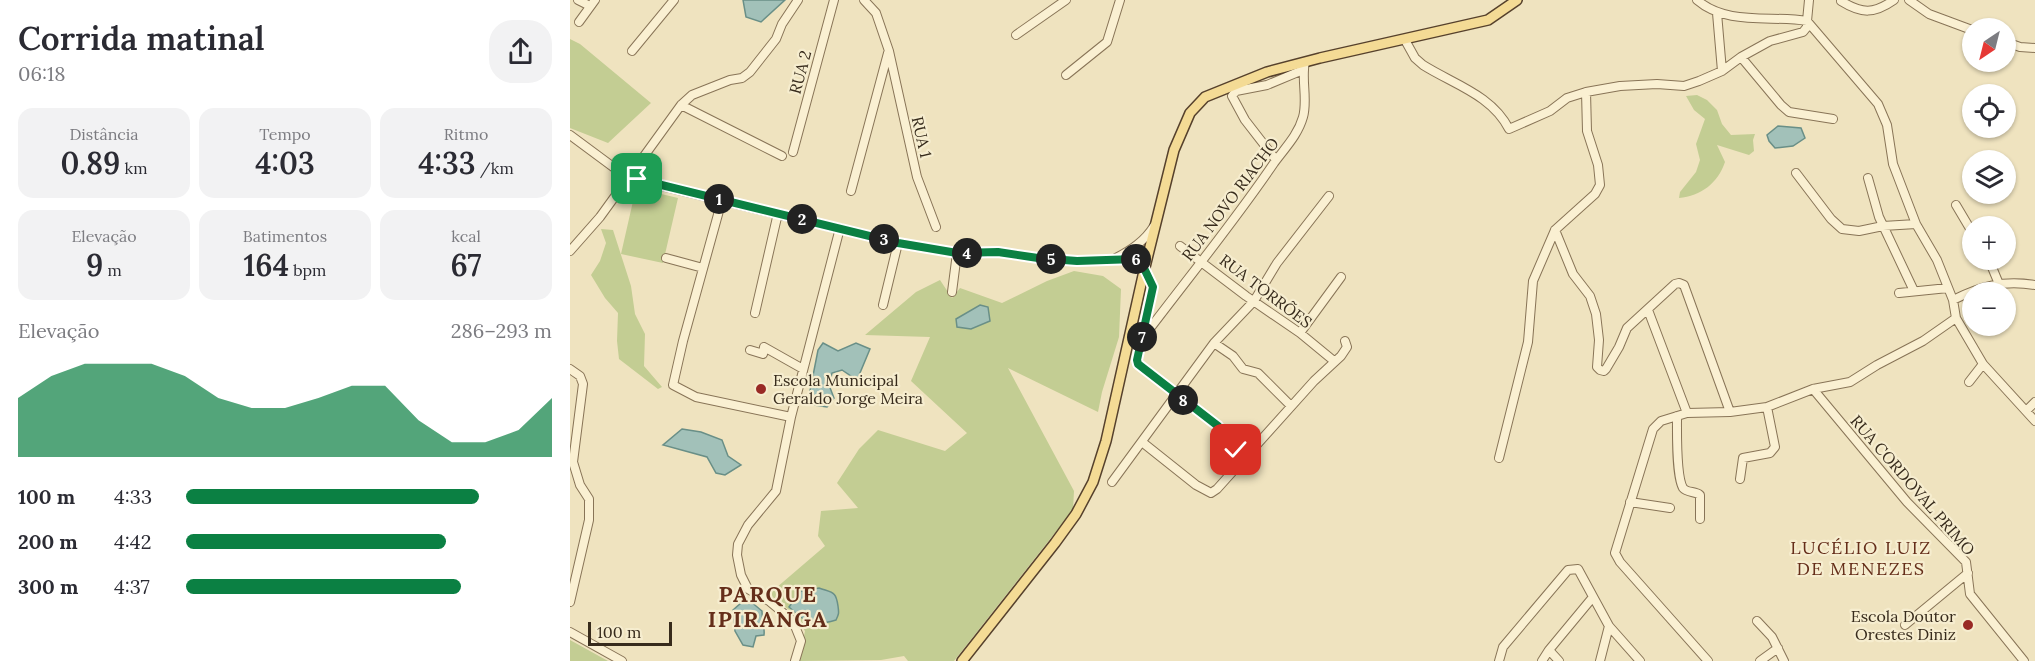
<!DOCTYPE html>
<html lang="pt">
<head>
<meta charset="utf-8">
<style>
  :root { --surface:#fff; --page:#f2f2f3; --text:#2b2b33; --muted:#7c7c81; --accent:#0b8043 }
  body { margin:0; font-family:Lora,serif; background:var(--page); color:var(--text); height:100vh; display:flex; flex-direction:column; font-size:22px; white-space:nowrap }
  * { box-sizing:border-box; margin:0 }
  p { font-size:20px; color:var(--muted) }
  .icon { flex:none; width:33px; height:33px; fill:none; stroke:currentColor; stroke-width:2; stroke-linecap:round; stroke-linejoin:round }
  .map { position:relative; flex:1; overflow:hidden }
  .drawer { display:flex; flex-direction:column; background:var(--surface); width:570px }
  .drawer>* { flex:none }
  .needle { width:39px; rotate:215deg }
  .controls { position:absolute; left:1392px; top:18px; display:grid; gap:12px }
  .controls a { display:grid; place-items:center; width:54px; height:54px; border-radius:50%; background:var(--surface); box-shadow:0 2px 4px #0004; font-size:30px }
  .scale { position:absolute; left:18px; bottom:15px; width:84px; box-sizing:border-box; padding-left:6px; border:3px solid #372b1c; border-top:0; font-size:16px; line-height:21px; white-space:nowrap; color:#372b1c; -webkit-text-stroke:4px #f6edcf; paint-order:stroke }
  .pin { position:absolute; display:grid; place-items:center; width:51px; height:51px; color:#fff; margin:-26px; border-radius:12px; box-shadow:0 3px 9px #0006 }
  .km { position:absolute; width:30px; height:30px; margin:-15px; border-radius:50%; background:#222; color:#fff; font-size:16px; line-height:30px; text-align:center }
  .round { display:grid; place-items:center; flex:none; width:63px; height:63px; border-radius:24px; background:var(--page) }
  .summary { display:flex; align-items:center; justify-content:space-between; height:102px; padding:0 18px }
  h1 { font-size:33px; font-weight:600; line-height:45px }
  .metrics { display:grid; grid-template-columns:repeat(3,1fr); gap:9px; height:102px; padding:6px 18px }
  .metrics div { display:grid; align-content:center; border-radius:15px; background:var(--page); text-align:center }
  .metrics b { font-size:30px; font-weight:600 }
  .metrics small { font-size:16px; font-weight:400 }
  .metrics p { font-size:16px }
  .chart { height:168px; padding:12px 18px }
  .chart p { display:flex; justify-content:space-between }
  .chart svg { width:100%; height:108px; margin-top:6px; fill:var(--accent); opacity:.7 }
  ul { padding:0 18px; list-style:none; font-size:20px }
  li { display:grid; grid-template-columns:96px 72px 1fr; align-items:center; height:45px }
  li i { height:15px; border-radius:8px; background:var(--accent) }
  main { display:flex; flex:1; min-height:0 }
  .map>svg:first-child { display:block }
  .green { fill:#c3cd93 }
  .water { fill:#a2c1b9; stroke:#698f87; stroke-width:1.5 }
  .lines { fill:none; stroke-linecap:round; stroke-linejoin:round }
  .minor-casing { stroke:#887457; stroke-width:10 }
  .major-casing { stroke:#56412c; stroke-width:12 }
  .minor { stroke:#faf0d2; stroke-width:8 }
  .major { stroke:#f4db95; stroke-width:9 }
  .route-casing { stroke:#fff; stroke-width:12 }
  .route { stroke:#0b8043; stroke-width:8 }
  .poi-dot { fill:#992a25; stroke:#f6edcf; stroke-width:2 }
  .labels { text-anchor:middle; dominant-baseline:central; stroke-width:4.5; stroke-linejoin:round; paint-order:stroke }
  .street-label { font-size:16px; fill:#372b1c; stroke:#f6edcf }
  .poi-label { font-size:16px; fill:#372b1c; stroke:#f6edcf; text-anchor:start }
  .neighbourhood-label { font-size:18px; letter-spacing:1.5px; fill:#652e1a; stroke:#f6edcf }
  .district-label { font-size:22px; font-weight:bold; letter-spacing:1.5px; fill:#652e1a; stroke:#f6edcf }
</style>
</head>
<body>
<main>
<section class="drawer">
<div class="summary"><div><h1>Corrida matinal</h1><p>06:18</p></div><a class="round"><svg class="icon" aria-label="share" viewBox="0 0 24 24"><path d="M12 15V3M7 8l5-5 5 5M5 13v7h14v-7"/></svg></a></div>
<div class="metrics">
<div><p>Distância</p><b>0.89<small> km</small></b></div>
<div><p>Tempo</p><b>4:03</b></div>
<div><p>Ritmo</p><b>4:33<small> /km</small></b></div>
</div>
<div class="metrics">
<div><p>Elevação</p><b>9<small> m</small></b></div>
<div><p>Batimentos</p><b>164<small> bpm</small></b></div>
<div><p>kcal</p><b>67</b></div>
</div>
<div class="chart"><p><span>Elevação</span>286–293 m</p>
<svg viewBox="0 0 160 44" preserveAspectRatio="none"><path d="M0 44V20L10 11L20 6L30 6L40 6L50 11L60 20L70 24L80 24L90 20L100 15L110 15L120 29L130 38L140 38L150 33L160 20V44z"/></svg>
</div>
<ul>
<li><b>100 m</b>4:33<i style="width:80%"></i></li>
<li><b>200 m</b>4:42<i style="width:71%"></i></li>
<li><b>300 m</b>4:37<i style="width:75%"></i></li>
</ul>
</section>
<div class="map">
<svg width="1465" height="661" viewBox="0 0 1465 661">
  <rect width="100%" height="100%" fill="#efe3bf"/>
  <path class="green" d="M0,39L10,44L81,103L38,143L0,128Z
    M1127,95L1137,100L1147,110L1152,124L1161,135L1185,134L1183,140L1184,151L1179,155L1147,145L1155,162C1148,183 1131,196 1109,198L1110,192L1126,172L1130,160L1126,144L1135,119L1124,110L1116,96Z
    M66,188L108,198L93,263L51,254Z
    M31,229L43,230L61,286L65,314L75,334L74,366L92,387L88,389L49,359L47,341L48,313L35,298L21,275L30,261L36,243Z
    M504,271L533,276L551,289L549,337L532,392L528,412L438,368L504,491L503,510L384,661H338L334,656L311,660L229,661L235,631L219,610L199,594L255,546L248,536L251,511L288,508L267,483L289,449L308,430L375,451L397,433L341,381L360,337L295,335L346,292L370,280L382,298L390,288L432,303L477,281Z
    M0,640L38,661H0Z"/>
  <path class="water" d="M173,0H215L191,22L176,17Z
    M1208,126L1231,128L1235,138L1223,146L1205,148L1199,141L1197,135Z
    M410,305L418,307L420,321L401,329L387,327L386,319Z
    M253,343L268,351L286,343L300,349L287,380L272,370L262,373L259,385L264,398L257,407L244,405L238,401L248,350Z
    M112,429L131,432L152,440L158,456L171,465L155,475L146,473L137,457L93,445Z
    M249,588C263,593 266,591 268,606C269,613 269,614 266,620C242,627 236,623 219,607L231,591Z
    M180,601L192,611C192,619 195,627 194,635L186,636L183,647L173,645L165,631L163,610L171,603Z"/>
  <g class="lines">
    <g class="minor-casing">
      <path id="minor" d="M8,0L20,6
        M294,0L306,13L319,51L347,177L366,227
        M1239,0L1237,21L1308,104L1317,125L1323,164L1346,224L1367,260L1383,300L1386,318L1413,364L1465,421
        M1339,0L1359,14L1402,30
        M1271,1C1292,14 1304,14 1324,0
        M1147,13L1152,71
        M9,22L25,0
        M446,35L496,0
        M835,40L845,58L853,65C883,84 922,95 939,129L980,111L997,98L1016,92L1050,86L1087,84L1114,86L1129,81L1152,71L1171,57L1200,41L1233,32L1237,27V21C1201,15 1157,26 1127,0
        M1436,42L1450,47L1465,48
        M62,51L104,0
        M1171,57L1211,105L1219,112L1263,119
        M496,75L537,42L550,0
        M111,105L212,156
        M0,135L58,178L328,243L387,253L428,252L468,258L507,261L566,259L571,264L583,287L567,360L568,364L648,426L666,450L677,455
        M223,152L264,0
        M706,160L675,120L662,96L666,91L697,85L733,70
        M1226,173L1261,219L1272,229L1289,231L1313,226L1346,224
        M1298,178L1309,217L1344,291
        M281,191L318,53
        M152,200L113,341L103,385L126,397L221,417
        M1386,205L1402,232
        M985,230L1003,274L1020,296L1026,314L1029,340L1027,367L1030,370L1034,371L1036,369L1049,347L1057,328L1105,284L1109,283L1114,285L1160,412
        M610,246L676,296L730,333L764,361
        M0,251L30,217L111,105L122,95L160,80L172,78L180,72L206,39L212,24L228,0
        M96,258L133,268
        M546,258C561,250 575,241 584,226
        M1419,260L1429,284
        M382,292L387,253
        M1329,293L1378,288
        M1383,300C1411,286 1433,280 1465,285
        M313,305L328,243
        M1078,310L1117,413
        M185,313L208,213
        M730,333L771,277
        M575,335C618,278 664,222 704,163C715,148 728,135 733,117C738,100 731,79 735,62
        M644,343L663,356L673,369L688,373L721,406
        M180,350L193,354L194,347L233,369
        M0,369L10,376L13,384L3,462L10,485L19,499V520L0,602
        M1399,382L1413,364
        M1243,389L1337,502L1396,562L1400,594L1454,661
        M1456,411L1465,402
        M1107,416C1107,432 1106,476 1113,488C1117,493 1125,491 1130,495V519
        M572,442L626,485L641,493L647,489L744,381L771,356L777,347L775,341
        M929,458L958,342L963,281L985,230L1025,194L1030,185L1028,165L1017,131L1016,92
        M1170,479L1173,458L1200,453L1205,447L1197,407
        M542,482L644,343L684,301L707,263L759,196
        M1060,502L1100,508
        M1187,621L1202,637L1214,661
        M1335,625L1398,573
        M0,632L52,661
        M979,650L989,661
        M225,661L231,641L223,621L199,601L178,589L171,575L167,555L168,544L178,525L206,491L221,417L270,228
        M929,661L933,647L998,570L1008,569L1039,626L1070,661
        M972,661L979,650L1023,597
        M1030,661L1039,626
        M1138,661L1050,562L1045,553L1083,429L1091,421L1117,413L1160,412L1197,407L1243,389L1280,382L1307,365L1353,341L1386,318
        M1190,661L1208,648"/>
    </g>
    <g class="major-casing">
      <path id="major" d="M392,661L485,543L506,514L523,482L536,441L574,271L604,150L620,113L635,97L697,72L750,58L918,20L947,0"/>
    </g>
    <use href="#minor" class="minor"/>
    <use href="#major" class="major"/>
  </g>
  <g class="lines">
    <g class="route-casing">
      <path id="route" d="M67,179L328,243L387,253L428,252L468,258L507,261L566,259L572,264L583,287L567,360L568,364L648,426L666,450"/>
    </g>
    <use href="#route" class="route"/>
  </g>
  <g class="poi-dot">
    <circle cx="191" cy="389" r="6"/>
    <circle cx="1398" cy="625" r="6"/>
  </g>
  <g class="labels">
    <g class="street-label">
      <text transform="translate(230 72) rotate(-75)">RUA 2</text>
      <text transform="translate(352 137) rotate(77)">RUA 1</text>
      <text transform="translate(660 199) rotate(-53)">RUA NOVO RIACHO</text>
      <text transform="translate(696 291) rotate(37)">RUA TORRÕES</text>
      <text transform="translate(1343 485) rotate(49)">RUA CORDOVAL PRIMO</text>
    </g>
    <g class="poi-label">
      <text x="203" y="380">Escola Municipal<tspan x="203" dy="18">Geraldo Jorge Meira</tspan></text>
      <text x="1386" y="616" text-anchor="end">Escola Doutor<tspan x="1386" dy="18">Orestes Diniz</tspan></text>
    </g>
    <g class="neighbourhood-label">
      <text x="1291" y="547">LUCÉLIO LUIZ<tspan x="1291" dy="21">DE MENEZES</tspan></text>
    </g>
    <g class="district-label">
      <text x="198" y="594">PARQUE<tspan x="198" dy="25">IPIRANGA</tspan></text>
    </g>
  </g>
</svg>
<div class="controls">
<a><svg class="needle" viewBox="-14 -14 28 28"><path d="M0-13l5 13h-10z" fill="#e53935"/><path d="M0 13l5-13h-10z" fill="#7c7c81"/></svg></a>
<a><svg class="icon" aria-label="locate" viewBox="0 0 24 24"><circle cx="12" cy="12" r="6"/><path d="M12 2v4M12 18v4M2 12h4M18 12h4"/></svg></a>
<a><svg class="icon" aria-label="layers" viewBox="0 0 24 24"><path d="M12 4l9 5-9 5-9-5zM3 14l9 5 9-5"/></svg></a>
<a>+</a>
<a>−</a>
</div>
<div class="scale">100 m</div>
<div class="pin" style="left:67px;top:179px;background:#1e9e55"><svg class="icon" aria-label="arrive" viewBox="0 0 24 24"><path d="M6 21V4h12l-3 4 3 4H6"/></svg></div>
<div class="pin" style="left:666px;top:450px;background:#d93025"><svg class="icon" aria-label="check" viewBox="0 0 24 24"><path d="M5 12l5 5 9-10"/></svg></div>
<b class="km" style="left:149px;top:199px">1</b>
<b class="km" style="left:232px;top:219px">2</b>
<b class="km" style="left:314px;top:239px">3</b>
<b class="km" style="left:397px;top:253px">4</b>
<b class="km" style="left:481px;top:259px">5</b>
<b class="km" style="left:566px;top:259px">6</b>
<b class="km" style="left:572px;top:337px">7</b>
<b class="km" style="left:613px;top:400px">8</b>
</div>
</main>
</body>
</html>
